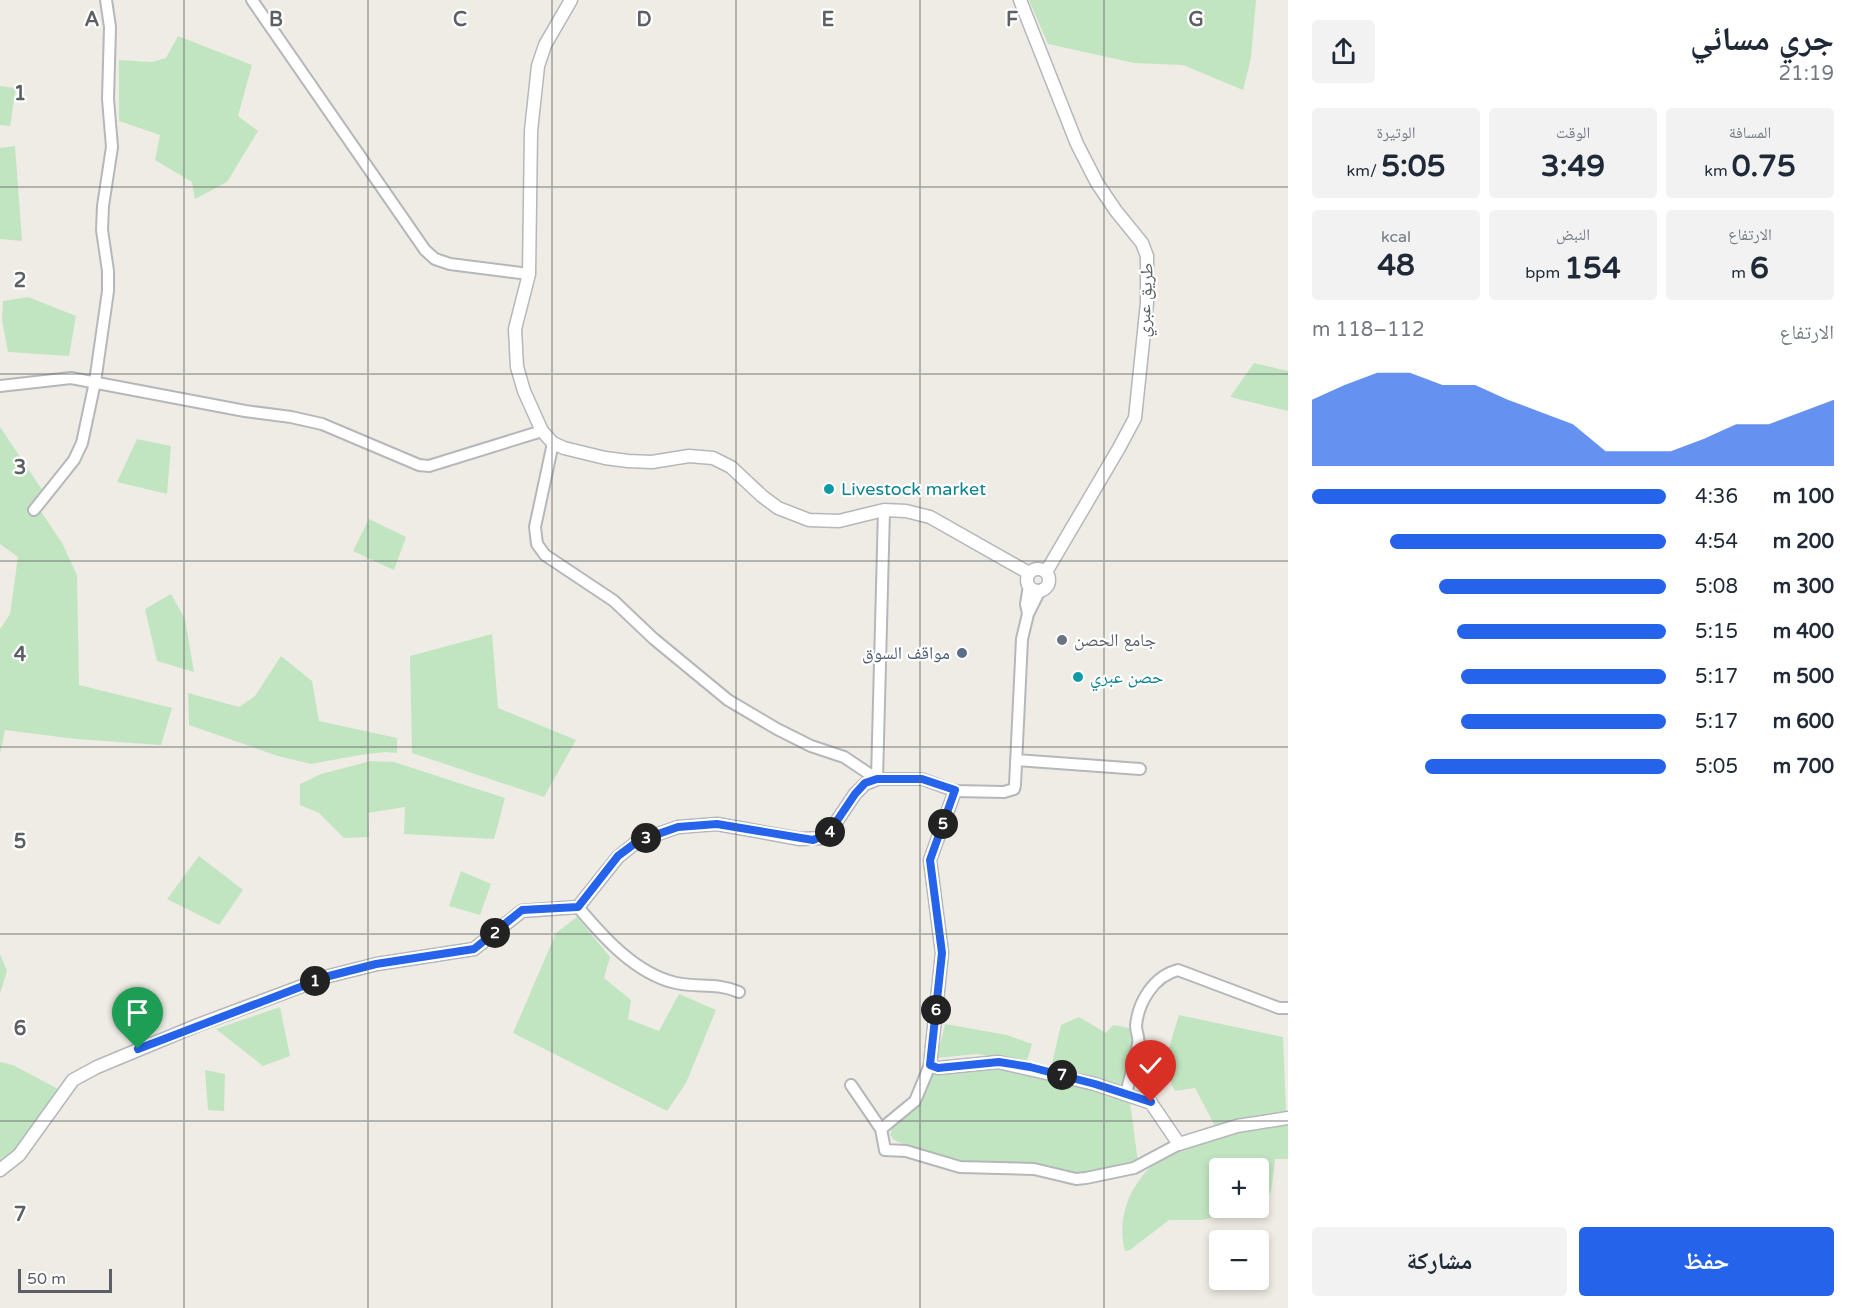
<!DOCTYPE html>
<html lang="ar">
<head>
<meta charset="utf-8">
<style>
  :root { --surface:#fff; --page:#f2f2f3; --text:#1f2937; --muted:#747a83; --accent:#2563eb }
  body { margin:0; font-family:"Varela Round","Noto Naskh Arabic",sans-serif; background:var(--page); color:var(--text); direction:rtl; height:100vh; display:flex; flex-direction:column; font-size:22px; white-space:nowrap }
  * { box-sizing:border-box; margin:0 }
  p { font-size:20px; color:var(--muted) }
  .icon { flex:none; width:33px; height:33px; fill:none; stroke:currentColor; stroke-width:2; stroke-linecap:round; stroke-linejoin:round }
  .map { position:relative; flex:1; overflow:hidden; direction:ltr }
  .side { display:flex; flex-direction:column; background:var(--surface); width:570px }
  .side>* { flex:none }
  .tools { position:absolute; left:1209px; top:1158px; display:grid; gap:12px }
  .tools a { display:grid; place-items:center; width:60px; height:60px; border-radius:6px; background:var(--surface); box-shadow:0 3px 9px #0003; font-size:30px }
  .scale { position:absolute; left:18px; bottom:15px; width:94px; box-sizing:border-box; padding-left:6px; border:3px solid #5c6064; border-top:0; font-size:16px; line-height:21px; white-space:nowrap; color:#5c6064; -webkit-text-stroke:4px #fff; paint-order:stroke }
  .pin { position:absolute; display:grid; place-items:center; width:51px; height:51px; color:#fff; margin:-62px -26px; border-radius:50% 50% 50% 0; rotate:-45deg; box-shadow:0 0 6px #0007 }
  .pin .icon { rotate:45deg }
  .km { position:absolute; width:30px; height:30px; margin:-15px; border-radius:50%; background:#222; color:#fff; font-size:16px; line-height:30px; text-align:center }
  .round { display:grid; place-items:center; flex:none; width:63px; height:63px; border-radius:6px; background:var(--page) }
  .headline { display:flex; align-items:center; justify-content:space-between; height:102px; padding:0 24px }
  h1 { font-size:33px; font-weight:700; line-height:45px }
  .metrics { display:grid; grid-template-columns:repeat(3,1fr); gap:9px; height:102px; padding:6px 24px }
  .metrics div { display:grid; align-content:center; border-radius:6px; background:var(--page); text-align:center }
  .metrics b { font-size:30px; font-weight:700 }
  .metrics small { font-size:16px; font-weight:400 }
  .metrics p { font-size:16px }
  .chart { height:168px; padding:12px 24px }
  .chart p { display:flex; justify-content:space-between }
  .chart svg { width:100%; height:108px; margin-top:6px; fill:var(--accent); opacity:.7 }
  .button { display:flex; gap:12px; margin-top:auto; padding:12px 24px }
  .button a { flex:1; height:69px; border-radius:6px; background:var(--accent); color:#fff; font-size:24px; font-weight:700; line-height:69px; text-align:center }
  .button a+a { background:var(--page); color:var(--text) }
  ul { padding:0 24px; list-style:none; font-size:20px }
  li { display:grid; grid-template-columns:96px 72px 1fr; align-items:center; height:45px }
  li i { height:15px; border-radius:8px; background:var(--accent) }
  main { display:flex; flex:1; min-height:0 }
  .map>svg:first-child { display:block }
  .green { fill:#c2e5c1 }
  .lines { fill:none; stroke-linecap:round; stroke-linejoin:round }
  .minor-casing { stroke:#b5b7bb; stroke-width:14 }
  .tertiary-casing { stroke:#b5b7bb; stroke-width:15 }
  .minor { stroke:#fff; stroke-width:10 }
  .tertiary { stroke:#fff; stroke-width:12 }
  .route-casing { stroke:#fff; stroke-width:12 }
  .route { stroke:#2563eb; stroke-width:8 }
  .grid { fill:none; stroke:#5c6064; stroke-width:1.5; stroke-opacity:0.55 }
  .culture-dot { fill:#0f9aa8; stroke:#fff; stroke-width:2 }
  .worship-dot { fill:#6b7280; stroke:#fff; stroke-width:2 }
  .service-dot { fill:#5c6f8a; stroke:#fff; stroke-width:2 }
  .labels { text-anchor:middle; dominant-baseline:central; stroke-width:4.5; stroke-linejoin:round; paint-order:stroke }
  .street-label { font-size:18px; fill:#5c6064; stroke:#fff }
  .culture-label { font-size:18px; fill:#0d838f; stroke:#fff; text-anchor:start }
  .worship-label { font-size:18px; fill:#5b616d; stroke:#fff; text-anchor:start }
  .service-label { font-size:18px; fill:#4e5e75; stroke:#fff; text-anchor:end }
  .grid-label { font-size:20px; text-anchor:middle; font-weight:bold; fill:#5c6064; stroke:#fff; stroke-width:4.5; stroke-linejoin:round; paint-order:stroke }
</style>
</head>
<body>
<main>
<section class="side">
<div class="headline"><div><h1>جري مسائي</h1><p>21:19</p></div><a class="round"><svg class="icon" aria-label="share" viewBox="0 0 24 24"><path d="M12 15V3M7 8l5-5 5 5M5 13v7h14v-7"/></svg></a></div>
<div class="metrics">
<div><p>المسافة</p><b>0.75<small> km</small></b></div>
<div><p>الوقت</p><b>3:49</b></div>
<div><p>الوتيرة</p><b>5:05<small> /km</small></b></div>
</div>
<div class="metrics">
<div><p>الارتفاع</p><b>6<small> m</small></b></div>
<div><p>النبض</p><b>154<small> bpm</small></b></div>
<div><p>kcal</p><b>48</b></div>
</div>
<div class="chart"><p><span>الارتفاع</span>112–118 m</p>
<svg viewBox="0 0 160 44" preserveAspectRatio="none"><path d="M0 44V17L10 11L20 6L30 6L40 11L50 11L60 17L70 22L80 27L90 38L100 38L110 38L120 33L130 27L140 27L150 22L160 17V44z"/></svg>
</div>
<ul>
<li><b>100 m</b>4:36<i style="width:100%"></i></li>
<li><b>200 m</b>4:54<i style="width:78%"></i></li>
<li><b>300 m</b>5:08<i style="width:64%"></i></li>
<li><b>400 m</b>5:15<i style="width:59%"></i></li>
<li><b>500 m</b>5:17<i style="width:58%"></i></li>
<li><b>600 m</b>5:17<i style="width:58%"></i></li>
<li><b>700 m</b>5:05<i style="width:68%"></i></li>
</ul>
<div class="button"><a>حفظ</a><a>مشاركة</a></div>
</section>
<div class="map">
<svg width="1288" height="1308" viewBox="0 0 1288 1308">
  <rect width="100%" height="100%" fill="#eeece4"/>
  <path class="green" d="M1029,0H1256L1251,58L1243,90L1183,65L1134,63L1048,44Z
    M178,36L252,65L238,116L258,131L227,182L195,199L192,182L155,160L160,135L119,121V60L152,62L166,58Z
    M0,86L16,88L10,126L0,125Z
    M15,146L22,241L0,239V148Z
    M28,297L76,316L69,356L8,352L2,320L3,301Z
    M1254,363L1288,371V411L1230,397Z
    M0,427L49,500L40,510L62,543L77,575L79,685L172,708L161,745L76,739L5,730L0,754V629L10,614L18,557L0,544Z
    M137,439L171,446L167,494L117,482Z
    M369,519L406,537L394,570L353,551Z
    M171,594L185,619L194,672L157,661L145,609Z
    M492,634L498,708L576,740L544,797L412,753L410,656Z
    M281,656L312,681L319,721L397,738V753L385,752L360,755L311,764L278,756L189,725L188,693L239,707L255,696Z
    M371,761L394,762L505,798L494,839L404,834L405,807L368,813L369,837L344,838L319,813L300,805V784L321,774Z
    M199,856L243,890L219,925L167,899Z
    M461,871L491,884L480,915L449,906Z
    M577,917L610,957L604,978L631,1000L628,1019L659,1031L679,994L716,1010L686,1083L667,1111L513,1033L556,933Z
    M0,954L7,971L0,994Z
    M280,1007L290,1056L263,1066L216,1029Z
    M1179,1015L1283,1037L1286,1111L1215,1126L1195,1088L1175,1091C1160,1065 1171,1042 1179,1015Z
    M1079,1017L1106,1033L1113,1025L1134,1029V1042L1124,1088L1052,1063L1061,1025Z
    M945,1024L1007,1035L1032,1044L1027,1061L977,1054L937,1058Z
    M0,1062L13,1065L58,1089L17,1150L0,1164Z
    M995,1067L1072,1082L1130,1102L1138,1162L1083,1174L961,1163L934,1157L894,1140L890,1135C895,1117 922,1093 932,1075Z
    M205,1070L225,1074L224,1111L208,1110Z
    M1288,1124V1159H1275L1271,1192L1259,1199L1258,1168H1220V1208H1244L1203,1220H1169L1130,1250L1125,1251C1115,1214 1134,1174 1167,1155C1199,1136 1251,1126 1288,1124Z"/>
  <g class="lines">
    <g class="minor-casing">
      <path id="minor" d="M252,0L425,250L435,259L450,264L529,274
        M0,386L71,378L245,411L291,417L322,424L419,465L429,466L542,431
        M553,443L535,527L537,544L545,555L614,601L654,639L728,700L777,729L811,746L844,757L877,779
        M34,510L74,460L82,443L95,382L108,291V271L102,230L103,206L112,147L108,99L110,27L106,0
        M884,510L877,779H922L955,791L1004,792L1014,789L1015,785L1022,639L1028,614L1040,590
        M1028,614L1026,604L1029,586
        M1016,760L1140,769
        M578,907C603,937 636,974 676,983C699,988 715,982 739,992
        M851,1085L881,1129L915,1101L930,1065
        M1126,1094C1130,1077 1135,1061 1138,1044C1140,1038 1136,1033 1136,1026C1138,1002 1154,976 1178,970L1279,1008H1288
        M881,1129L885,1150L906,1151L960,1167L1034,1169L1076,1179L1086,1178L1134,1168L1179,1144"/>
    </g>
    <g class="tertiary-casing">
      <path id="tertiary" d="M571,0L545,45L538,66L531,131L529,274L515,329L517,367L524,391L542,431L553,443L564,448L605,458L628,461L652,462L689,456L713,458L731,467L762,496L778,508L809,520L839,521L884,510L906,511L930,517L1029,573
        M1020,0L1077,144L1097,183L1116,211L1142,243L1147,256V303L1135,418L1119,448L1046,572
        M1027 580a11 11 0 1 1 22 0a11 11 0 1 1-22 0Z
        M955,791L930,860L942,953L930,1065L938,1068L998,1062L1095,1084L1151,1103L1179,1144L1237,1126L1288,1118
        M0,1170L19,1155L73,1080L97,1067L198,1025L329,976L377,964L474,949L522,911L578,907L618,857L638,841L678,827L717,824L800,839L821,838L828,834L855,794L865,784L877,779"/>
    </g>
    <use href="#minor" class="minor"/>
    <use href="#tertiary" class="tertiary"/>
  </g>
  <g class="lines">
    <g class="route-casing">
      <path id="route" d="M138,1049L329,976L376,964L474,949L522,910L578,907L618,856L638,841L678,827L717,824L813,840L828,834L855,794L865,783L877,779H922L955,790L930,860L942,953L930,1065L938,1068L999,1062L1030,1067L1095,1084L1151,1102"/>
    </g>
    <use href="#route" class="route"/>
  </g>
  <path class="grid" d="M184,0V1308M368,0V1308M552,0V1308M736,0V1308M920,0V1308M1104,0V1308M0,187H1288M0,374H1288M0,561H1288M0,747H1288M0,934H1288M0,1121H1288"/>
  <g class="culture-dot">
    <circle cx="829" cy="489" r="6"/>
    <circle cx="1078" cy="677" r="6"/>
  </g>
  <circle class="worship-dot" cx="1062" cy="640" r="6"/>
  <circle class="service-dot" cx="962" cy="653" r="6"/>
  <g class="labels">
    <g class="street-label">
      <text transform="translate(1145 300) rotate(-87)">طريق عبري</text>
    </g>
    <g class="culture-label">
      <text x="841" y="489">Livestock market</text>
      <text x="1090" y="677">حصن عبري</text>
    </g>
    <g class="worship-label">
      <text x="1074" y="640">جامع الحصن</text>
    </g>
    <g class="service-label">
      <text x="950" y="653">مواقف السوق</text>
    </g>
  </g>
  <g class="grid-label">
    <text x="92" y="26">A</text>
    <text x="276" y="26">B</text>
    <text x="460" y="26">C</text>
    <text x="644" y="26">D</text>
    <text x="828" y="26">E</text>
    <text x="1012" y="26">F</text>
    <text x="1196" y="26">G</text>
    <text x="20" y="100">1</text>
    <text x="20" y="287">2</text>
    <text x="20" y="474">3</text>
    <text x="20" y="661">4</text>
    <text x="20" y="848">5</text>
    <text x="20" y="1035">6</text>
    <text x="20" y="1221">7</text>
  </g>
</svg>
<div class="tools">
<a>+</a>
<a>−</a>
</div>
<div class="scale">50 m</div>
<div class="pin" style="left:138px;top:1049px;background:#1e9e55"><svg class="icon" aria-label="arrive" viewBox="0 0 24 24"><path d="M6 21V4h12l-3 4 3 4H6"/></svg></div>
<div class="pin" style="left:1151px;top:1102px;background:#d93025"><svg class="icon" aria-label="check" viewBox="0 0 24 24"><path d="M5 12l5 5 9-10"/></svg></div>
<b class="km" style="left:315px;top:981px">1</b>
<b class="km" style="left:495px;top:933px">2</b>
<b class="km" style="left:646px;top:838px">3</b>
<b class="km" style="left:830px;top:832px">4</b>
<b class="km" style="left:943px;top:824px">5</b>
<b class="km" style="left:936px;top:1010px">6</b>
<b class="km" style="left:1062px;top:1075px">7</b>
</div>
</main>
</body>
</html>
